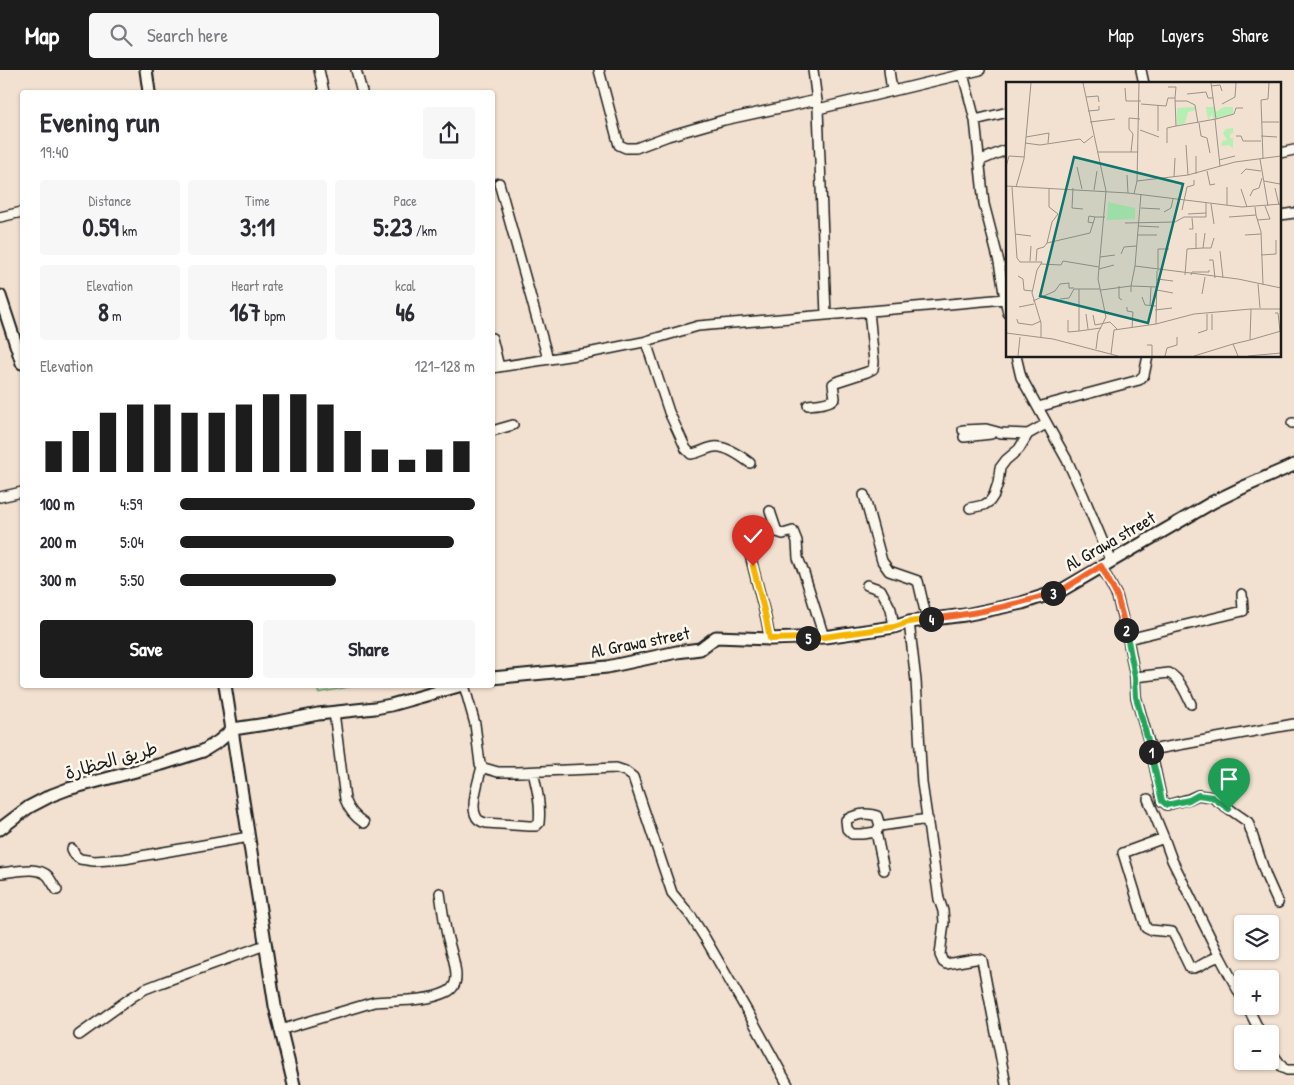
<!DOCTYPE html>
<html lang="en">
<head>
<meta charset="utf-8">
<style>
  :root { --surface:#fff; --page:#f7f7f7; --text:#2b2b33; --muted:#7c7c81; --accent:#1c1c1c }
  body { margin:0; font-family:"Patrick Hand","Playpen Sans Arabic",sans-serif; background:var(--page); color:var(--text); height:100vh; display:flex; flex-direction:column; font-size:19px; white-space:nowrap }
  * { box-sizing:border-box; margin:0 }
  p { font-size:16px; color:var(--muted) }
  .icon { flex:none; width:28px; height:28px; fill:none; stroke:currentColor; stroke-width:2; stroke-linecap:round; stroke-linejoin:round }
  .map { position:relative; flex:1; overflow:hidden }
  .side { position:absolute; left:20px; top:20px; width:475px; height:598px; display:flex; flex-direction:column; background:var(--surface); border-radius:5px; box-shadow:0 1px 4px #0004 }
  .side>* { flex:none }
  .buttons { position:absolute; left:1234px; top:845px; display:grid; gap:10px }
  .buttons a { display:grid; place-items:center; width:45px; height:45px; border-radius:5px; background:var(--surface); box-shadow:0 1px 4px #0004; font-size:25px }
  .pin { position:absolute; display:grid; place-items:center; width:42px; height:42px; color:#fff; margin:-51px -21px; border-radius:50% 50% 50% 0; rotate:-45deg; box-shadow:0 0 5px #0007 }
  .pin .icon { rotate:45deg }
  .km { position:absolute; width:25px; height:25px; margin:-12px; border-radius:50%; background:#222; color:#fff; font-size:14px; line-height:25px; text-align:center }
  .round { display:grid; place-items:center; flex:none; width:52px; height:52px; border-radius:5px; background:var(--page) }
  .summary { display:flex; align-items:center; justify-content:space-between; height:85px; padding:0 20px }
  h1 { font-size:28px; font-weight:700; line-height:38px }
  .stats { display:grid; grid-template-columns:repeat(3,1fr); gap:8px; height:85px; padding:5px 20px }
  .stats div { display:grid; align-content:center; border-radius:5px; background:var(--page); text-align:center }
  .stats b { font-size:25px; font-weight:700 }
  .stats small { font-size:14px; font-weight:400 }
  .stats p { font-size:14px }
  .chart { height:140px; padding:10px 20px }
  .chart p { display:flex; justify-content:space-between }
  .chart svg { width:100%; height:90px; margin-top:5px; stroke:var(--accent); stroke-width:6 }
  .button { display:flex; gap:10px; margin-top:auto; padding:10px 20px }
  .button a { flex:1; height:58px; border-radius:5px; background:var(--accent); color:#fff; font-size:20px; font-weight:700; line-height:58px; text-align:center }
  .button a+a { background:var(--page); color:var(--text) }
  ul { padding:0 20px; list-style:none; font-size:16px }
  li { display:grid; grid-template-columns:80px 60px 1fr; align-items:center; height:38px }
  li i { height:12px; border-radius:6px; background:var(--accent) }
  header { display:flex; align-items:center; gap:30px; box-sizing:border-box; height:70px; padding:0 25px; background:var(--accent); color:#fff }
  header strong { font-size:24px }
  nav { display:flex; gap:28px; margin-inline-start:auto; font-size:18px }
  .search { width:350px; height:45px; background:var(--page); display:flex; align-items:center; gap:12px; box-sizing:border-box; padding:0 18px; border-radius:5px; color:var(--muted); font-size:19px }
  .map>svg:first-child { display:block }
  .cemetery { fill:url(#cemetery-stones); stroke:#688668 }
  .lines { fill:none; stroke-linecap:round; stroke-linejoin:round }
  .minor-casing { stroke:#1c1c1c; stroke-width:12 }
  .tertiary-casing { stroke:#1c1c1c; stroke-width:15 }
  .minor { stroke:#fbf7ec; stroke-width:9 }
  .tertiary { stroke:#fbf7ec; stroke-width:11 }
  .split-1-casing { stroke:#fff; stroke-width:10 }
  .split-2-casing { stroke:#fff; stroke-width:10 }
  .split-3-casing { stroke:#fff; stroke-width:10 }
  .split-4-casing { stroke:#fff; stroke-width:10 }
  .split-5-casing { stroke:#fff; stroke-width:10 }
  .split-6-casing { stroke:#fff; stroke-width:10 }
  .split-1 { stroke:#22a559; stroke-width:6 }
  .split-2 { stroke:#22a559; stroke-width:6 }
  .split-3 { stroke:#f0652b; stroke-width:6 }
  .split-4 { stroke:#f0652b; stroke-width:6 }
  .split-5 { stroke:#f5b400; stroke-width:6 }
  .split-6 { stroke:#f5b400; stroke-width:6 }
  .labels { text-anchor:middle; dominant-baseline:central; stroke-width:5; stroke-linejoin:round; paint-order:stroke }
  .street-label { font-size:18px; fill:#1c1c1c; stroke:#fbf7ec }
  .inset-road { fill:none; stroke:#9c9288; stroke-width:1 }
  .view { fill:#0f766e; fill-opacity:0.15; stroke:#0f766e; stroke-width:2.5 }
  .inset-edge { fill:none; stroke:#1c1c1c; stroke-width:2.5 }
</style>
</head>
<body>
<header>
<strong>Map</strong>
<div class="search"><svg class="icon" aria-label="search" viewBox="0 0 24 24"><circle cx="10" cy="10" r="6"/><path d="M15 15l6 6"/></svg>Search here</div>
<nav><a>Map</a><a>Layers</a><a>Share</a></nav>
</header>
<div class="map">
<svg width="1294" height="1015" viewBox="0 0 1294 1015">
  <defs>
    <pattern id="cemetery-stones" width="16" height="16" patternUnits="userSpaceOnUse" patternTransform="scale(1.25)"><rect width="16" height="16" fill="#b5efb3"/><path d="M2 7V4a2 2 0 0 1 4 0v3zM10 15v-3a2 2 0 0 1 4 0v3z" fill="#9bcc99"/></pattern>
  </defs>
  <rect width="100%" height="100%" fill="#f2e0d0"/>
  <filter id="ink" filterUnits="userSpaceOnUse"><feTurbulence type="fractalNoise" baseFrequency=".02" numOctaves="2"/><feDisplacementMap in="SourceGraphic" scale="10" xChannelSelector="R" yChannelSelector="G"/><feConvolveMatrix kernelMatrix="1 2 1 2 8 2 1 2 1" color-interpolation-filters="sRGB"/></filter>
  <g filter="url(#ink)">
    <path class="cemetery" d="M318,615H360L318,623Z"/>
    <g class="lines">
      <g class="minor-casing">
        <path id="minor" d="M319,0L324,22
          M356,0L362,22
          M599,0L617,68L619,75L626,78H636L668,66L724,50L817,30
          M889,0L892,21
          M1141,0L1144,14
          M818,39L980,0
          M975,50L1008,42
          M1280,83L1294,80
          M979,91L1008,79
          M499,113L548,289
          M1280,145L1294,143
          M0,147L22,142
          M1008,228L1005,229L1008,243
          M826,245L1005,229L999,192L984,134L975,50L963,4
          M492,268L499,297
          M646,272L669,342L686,379L691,384C700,383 706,378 714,377C725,375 742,387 750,393
          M1016,286L1021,307L1067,390L1084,427L1111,491
          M492,298L588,283L643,272L698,256L826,245L818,39L813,0
          M808,335C817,334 828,334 835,328L833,314L836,312L867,302L873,299L874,292L869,241
          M1038,337L1139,310L1144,305L1148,286
          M1292,353H1294
          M963,360L986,359L1001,363L1028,364
          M492,361L513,355
          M964,367L991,364
          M864,425L882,491L889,501L918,511L927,550
          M0,427L22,422
          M970,438L984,435L990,431L994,425L998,413L1000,398L1006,390L1019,379L1028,364L1046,354
          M770,441L777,462L783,464L793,461L797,471L798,488L804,503L824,567
          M750,485L766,548L770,569
          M1101,496L1117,526L1128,569L1135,607L1136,627L1151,680L1162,731L1167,735L1189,729L1198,725L1212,727L1248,752L1266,806L1278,833
          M867,515L881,520L891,539L894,557
          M909,552L916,611L922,713L939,829L943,841L944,852L940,885L943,892L946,894L975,889H979L982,890L1006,1015
          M1128,569L1243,541L1242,524
          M1135,607L1169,603C1180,609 1186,623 1191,634
          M464,615L475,654L480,694L484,698L498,702H518L616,698L625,701L633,707L672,823L691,846L705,868L754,953L788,1015
          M334,642L345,729C349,740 354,746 364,753
          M1151,680L1294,654
          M482,697C479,708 470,736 476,746C477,750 482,752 486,753L529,756H536L539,753C541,735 537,719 533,702
          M1148,729L1164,768L1123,783L1146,858L1150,860L1172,862L1175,867L1190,898C1201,899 1209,887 1220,887L1242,928
          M876,762L862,764H852L847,759L846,750C856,744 865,742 877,746L880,756
          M1164,768L1172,790L1220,887
          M72,779L75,785L80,789L94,791L124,789L249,767
          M884,800L876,762L880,756L928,749
          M0,803C14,802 37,795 48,806C51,810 54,816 57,820
          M1247,936L1261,964
          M280,960L374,932C397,930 426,932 447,922C453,919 456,913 456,906C456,893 450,878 447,865C444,851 442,837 440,823
          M79,965L132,927L145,919L163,912L265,875
          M1270,980L1283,998L1287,1000H1294"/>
      </g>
      <g class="tertiary-casing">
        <path id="tertiary" d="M146,0L149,22
          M0,226L22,293
          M492,608L607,597L677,582L700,579L716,567L770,569L824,567L894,557L909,552L965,545L1022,533L1062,520L1213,432L1246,416L1294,395
          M225,615L275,936L294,1015
          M0,759L29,737L52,725L68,719L162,694L203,681L219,671L233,659L273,653L318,644L375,638L391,635L462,615"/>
      </g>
      <use href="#minor" class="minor"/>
      <use href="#tertiary" class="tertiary"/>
    </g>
  </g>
  <g class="lines" filter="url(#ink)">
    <g class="split-1-casing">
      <path id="split-1" d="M1151,682L1162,731L1167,735L1189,730L1198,725L1212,727L1229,739"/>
    </g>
    <g class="split-2-casing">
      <path id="split-2" d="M1126,560L1135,607L1136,627L1151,682"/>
    </g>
    <g class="split-3-casing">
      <path id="split-3" d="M1053,523L1062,520L1101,496L1117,526L1126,560"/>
    </g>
    <g class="split-4-casing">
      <path id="split-4" d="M931,549C973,544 1013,536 1053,523"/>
    </g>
    <g class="split-5-casing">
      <path id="split-5" d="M808,568L824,567L894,557L909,552L931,549"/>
    </g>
    <g class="split-6-casing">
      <path id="split-6" d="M753,496L766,548L770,569L808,568"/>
    </g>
    <use href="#split-1" class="split-1"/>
    <use href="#split-2" class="split-2"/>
    <use href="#split-3" class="split-3"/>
    <use href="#split-4" class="split-4"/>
    <use href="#split-5" class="split-5"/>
    <use href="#split-6" class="split-6"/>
  </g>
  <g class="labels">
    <g class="street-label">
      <text transform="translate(1110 471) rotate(-30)">Al Grawa street</text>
      <text transform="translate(640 572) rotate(-11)">Al Grawa street</text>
      <text transform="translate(111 690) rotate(-16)">طريق الحظارة</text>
    </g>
  </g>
  <g transform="translate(1006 12)">
    <rect width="275" height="275" fill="#f2e0d0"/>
    <path d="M189,25L190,28L182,30L179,41L171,43V26ZM200,25H209L210,30L218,25H227V32L207,37L206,32L202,38ZM227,46V51L224,52V56H227V67L223,63L215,64L216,59L221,58L217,51L220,47Z" fill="#b5efb3"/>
    <path d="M102,120L129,126V137L101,138Z" fill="#b5efb3"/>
    <path class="inset-road" d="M77,1L100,109L92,197L100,235L92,251L90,267M205,1L207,16M205,4L214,3L216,9M162,5H170L169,16M119,6L120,19H135M181,12L200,10L202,16H207L210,37L228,32L230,26H237M80,15L92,14L93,20M169,19H181L189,23L192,41M135,22L160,24L162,16H169L170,44L210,37M216,22L229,15L230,1M82,29L93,28V24M209,37L214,84M84,40L109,37M256,40H273M193,41L195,54L201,56L204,71M134,48L153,55M152,49V23M230,54H235L237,59H255M255,54L271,55M20,55L43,51L42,61M19,61L34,63L74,57L78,61L87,54M161,61V46L170,44M180,63L182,93M91,70H132M125,70L127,52L123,47V36L134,37M190,74V92M254,77L262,124M257,77L255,18L262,17L263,1M213,78L229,74M0,85L3,74L18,75M71,85L76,107M201,89L204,103L209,102M235,92L240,87L255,89M121,93L122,111M168,95L169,76M131,99L133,1M258,99L274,102M0,104L122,111L236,125L275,122M6,105L11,176L14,180H36L31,188L26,211L35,241V255M10,105L18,77L25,1M67,106L66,126L77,127M269,106L273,123M43,107V125L52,132L46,140L41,161L84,151L89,135H99M235,107L241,125M88,108L91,89M128,112L131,99L182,93L229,80L275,74M135,112L129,184L232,197L275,206M244,114L247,108L253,106L256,96M205,122L208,142M221,123V105M135,126L154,127M176,128L181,105L188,103V98M158,130L165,126L167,117M182,132L200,131M250,133L255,150L257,203M223,135L250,133L249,125M251,138L264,137L259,124M87,141L82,140L83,134L89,135M119,141L169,140L178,135H200V120M132,144L153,145M183,147H187L186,136M190,151V166M9,152L25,154M131,153H151M239,153L255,152M197,166H205L208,156M214,169L217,196M115,172L118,165L130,164M255,173L270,172V158M94,175L109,173M203,178H207L209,196M24,179L25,164M30,179L31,167L38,165L41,161M35,182L55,183L57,179L93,185M129,184L125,204L151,205M93,187L108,183M151,189L150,242L188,232L245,227L244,258L227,262L232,274M152,189V167H163M179,193L181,167L197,166L199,151M185,193L186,190H203V188M12,194L17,197L18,208L26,209M151,197L167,199M252,202L254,226M113,204V216L116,218M73,207V249L95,246M95,208L125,204V210M151,208L167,211M196,212L199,195M136,215L139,223L150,224M54,217L63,216L68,207H94M27,219L49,209L54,202L63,201V206H68M144,224L145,205M13,225L28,222M121,225V229L127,230L126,246M245,227H275M149,228L166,226M269,231H272L274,249M80,232L82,247M206,232V248M87,233L89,243L104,240L111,247M11,237L12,241L26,243L35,239M62,238V250L73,249M0,251L47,257L112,274M192,251L201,248V232M244,258L275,249M141,263H146V274M105,272L108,248L150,242M12,274L14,255M159,274L161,266L171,263V255M188,274L227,262M242,274L275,271"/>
    <path class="view" d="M68,75L177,102L142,241L34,214Z"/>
    <rect width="275" height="275" class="inset-edge"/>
  </g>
</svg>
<div class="buttons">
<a><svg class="icon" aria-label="layers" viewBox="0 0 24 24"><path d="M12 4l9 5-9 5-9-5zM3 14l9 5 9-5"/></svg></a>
<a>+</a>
<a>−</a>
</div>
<div class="pin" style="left:1229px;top:739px;background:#1e9e55"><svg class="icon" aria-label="arrive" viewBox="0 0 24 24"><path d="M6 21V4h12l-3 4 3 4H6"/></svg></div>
<div class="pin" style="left:753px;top:496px;background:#d93025"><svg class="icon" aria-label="check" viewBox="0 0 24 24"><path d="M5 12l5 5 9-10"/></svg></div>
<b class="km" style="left:1151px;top:682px">1</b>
<b class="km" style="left:1126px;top:560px">2</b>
<b class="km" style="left:1053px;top:523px">3</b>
<b class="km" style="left:931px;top:549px">4</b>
<b class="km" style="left:808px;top:568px">5</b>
<section class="side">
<div class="summary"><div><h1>Evening run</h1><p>19:40</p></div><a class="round"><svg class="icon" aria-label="share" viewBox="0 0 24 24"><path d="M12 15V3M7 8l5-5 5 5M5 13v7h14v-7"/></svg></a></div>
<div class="stats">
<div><p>Distance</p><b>0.59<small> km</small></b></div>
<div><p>Time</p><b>3:11</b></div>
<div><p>Pace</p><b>5:23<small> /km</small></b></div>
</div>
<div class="stats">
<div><p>Elevation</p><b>8<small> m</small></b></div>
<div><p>Heart rate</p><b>167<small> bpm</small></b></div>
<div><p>kcal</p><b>46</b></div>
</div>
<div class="chart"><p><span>Elevation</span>121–128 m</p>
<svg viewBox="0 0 160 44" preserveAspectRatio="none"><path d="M5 44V29M15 44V24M25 44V15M35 44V11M45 44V11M55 44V15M65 44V15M75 44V11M85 44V6M95 44V6M105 44V11M115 44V24M125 44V33M135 44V38M145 44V33M155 44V29"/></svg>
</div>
<ul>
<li><b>100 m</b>4:59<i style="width:100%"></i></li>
<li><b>200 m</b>5:04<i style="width:93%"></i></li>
<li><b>300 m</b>5:50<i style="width:53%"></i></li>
</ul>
<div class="button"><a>Save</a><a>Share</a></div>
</section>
</div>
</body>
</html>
